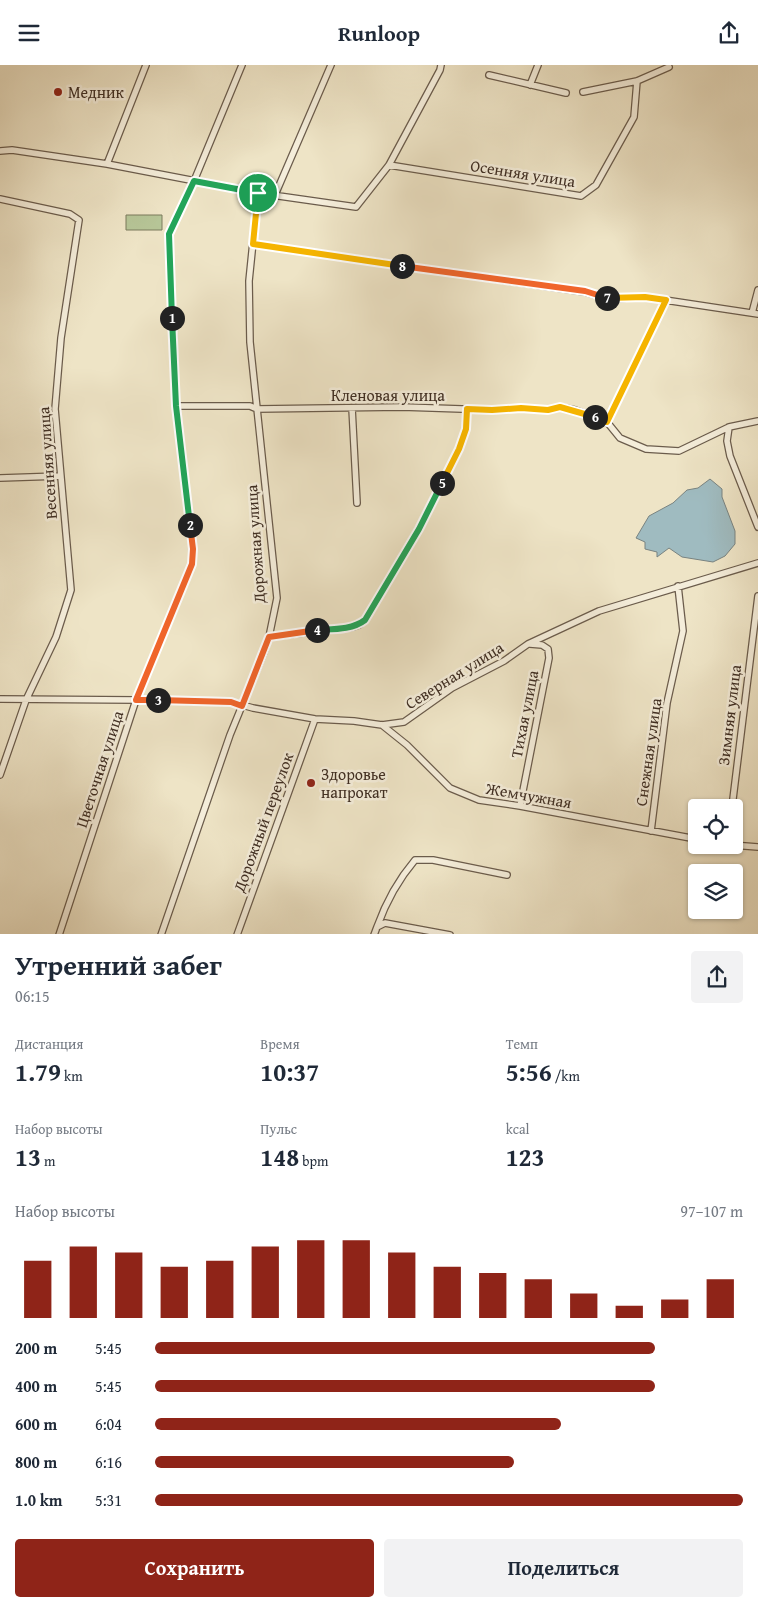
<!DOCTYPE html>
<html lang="ru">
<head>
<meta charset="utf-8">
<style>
  :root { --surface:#fff; --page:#f2f2f3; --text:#1f2937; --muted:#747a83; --accent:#8f2418 }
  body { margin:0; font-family:"Gentium Book Plus",serif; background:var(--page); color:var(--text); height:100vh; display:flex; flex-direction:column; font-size:19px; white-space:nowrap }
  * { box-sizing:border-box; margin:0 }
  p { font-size:16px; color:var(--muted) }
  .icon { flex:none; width:28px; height:28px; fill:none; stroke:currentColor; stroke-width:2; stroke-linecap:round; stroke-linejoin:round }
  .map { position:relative; height:869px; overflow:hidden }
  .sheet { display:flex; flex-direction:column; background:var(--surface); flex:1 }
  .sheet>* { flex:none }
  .fabs { position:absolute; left:688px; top:734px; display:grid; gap:10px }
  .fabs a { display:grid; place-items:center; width:55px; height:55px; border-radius:5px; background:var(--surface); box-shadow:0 1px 4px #0004; font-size:25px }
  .pin { position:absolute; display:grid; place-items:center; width:42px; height:42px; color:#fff; margin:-21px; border:2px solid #fff; border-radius:50%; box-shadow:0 1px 5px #0007 }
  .km { position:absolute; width:25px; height:25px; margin:-12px; border-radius:50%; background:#222; color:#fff; font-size:14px; line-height:25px; text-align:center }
  .round { display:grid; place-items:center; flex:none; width:52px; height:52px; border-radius:5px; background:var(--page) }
  .head { display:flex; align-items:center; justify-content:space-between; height:85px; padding:0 15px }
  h1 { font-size:28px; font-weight:700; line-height:38px }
  .stats { display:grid; grid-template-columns:repeat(3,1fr); gap:8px; height:85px; padding:5px 15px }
  .stats div { display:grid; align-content:center }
  .stats b { font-size:25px; font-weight:700 }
  .stats small { font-size:14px; font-weight:400 }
  .stats p { font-size:14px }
  .chart { height:140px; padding:10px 15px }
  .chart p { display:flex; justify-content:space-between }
  .chart svg { width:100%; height:90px; margin-top:5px; stroke:var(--accent); stroke-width:6 }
  .cta { display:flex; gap:10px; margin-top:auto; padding:10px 15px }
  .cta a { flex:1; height:58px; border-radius:5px; background:var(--accent); color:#fff; font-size:20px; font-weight:700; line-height:58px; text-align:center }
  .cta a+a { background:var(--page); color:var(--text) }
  ul { padding:0 15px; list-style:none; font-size:16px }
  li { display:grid; grid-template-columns:80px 60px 1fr; align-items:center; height:38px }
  li i { height:12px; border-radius:6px; background:var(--accent) }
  header { display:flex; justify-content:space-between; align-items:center; height:65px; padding:0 15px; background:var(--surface); font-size:22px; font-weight:700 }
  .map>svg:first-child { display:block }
  .green { fill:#b6c597; stroke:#7a7a5d }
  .water { fill:#9fbbc0; stroke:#798381 }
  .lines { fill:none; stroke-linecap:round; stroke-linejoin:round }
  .street-casing { stroke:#6b5c4c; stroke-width:8 }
  .street { stroke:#f4edda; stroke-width:5.5 }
  .split-1-casing { stroke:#fff; stroke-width:10 }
  .split-2-casing { stroke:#fff; stroke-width:10 }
  .split-3-casing { stroke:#fff; stroke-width:10 }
  .split-4-casing { stroke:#fff; stroke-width:10 }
  .split-5-casing { stroke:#fff; stroke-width:10 }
  .split-6-casing { stroke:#fff; stroke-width:10 }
  .split-7-casing { stroke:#fff; stroke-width:10 }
  .split-8-casing { stroke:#fff; stroke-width:10 }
  .split-9-casing { stroke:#fff; stroke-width:10 }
  .split-1 { stroke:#22a559; stroke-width:6 }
  .split-2 { stroke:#22a559; stroke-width:6 }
  .split-3 { stroke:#f0652b; stroke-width:6 }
  .split-4 { stroke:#f0652b; stroke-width:6 }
  .split-5 { stroke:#22a559; stroke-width:6 }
  .split-6 { stroke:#f5b400; stroke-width:6 }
  .split-7 { stroke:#f5b400; stroke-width:6 }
  .split-8 { stroke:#f0652b; stroke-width:6 }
  .split-9 { stroke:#f5b400; stroke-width:6 }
  .poi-dot { fill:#8f2418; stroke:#f4edda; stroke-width:2 }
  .labels { text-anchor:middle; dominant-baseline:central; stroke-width:5; stroke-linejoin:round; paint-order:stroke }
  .poi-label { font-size:16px; fill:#3f2e23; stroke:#f4edda; text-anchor:start }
  .street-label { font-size:16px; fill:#3f2e23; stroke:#f4edda }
</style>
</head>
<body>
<header><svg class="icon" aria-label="menu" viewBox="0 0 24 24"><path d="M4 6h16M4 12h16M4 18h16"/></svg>Runloop<svg class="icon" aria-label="share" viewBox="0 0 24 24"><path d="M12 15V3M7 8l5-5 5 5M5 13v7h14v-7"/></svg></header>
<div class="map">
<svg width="758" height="870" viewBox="0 0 758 870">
  <rect width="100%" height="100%" fill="#eee4c6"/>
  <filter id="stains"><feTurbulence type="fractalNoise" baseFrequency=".004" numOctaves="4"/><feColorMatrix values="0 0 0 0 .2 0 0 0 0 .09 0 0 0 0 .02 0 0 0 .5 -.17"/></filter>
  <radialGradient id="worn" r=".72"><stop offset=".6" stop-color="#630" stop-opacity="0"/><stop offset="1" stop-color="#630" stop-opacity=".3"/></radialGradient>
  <path class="green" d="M126,150H162V165H126Z"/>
  <path class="water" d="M710,414L722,424V432L735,466V479L725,491L713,497L682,492L669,483L657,492V487L645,484V477L636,473L649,451L673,438L687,425L698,423Z"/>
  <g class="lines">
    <g class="street-casing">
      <path id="street" d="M489,10L566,28
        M530,20L538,0
        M583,27L637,16L669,2
        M0,86L12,85L107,99L258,128L356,142L389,100L440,5L441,0
        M107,99L146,0
        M389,100L581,131L596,120L634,52L637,16
        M275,130L331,0
        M0,134L70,149L79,155L61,273L55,344L71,525L56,572L26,635L0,710
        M253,179L585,227L608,234L645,232L758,249
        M666,235L607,357L620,373L646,384L679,386L729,362L758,356
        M752,248L758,225
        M176,341H250L257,344L402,342L492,345L521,343L548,345L560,342L575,345L607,357
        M352,343L357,438
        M729,362L727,376L730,391L758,462
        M0,413L60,411
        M269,572L353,562L359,560L365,555L419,463L459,384L466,364L467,344
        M0,634L136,635L231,637L253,643L315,654L354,656L382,660L404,657L452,623L504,596L528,579L599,546L758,498
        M382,660L407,680L450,723L479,735L520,741L696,774
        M520,741L549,593L548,584L542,580L530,579
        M732,742L758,531
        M651,766L667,638L683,566L678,521
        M732,780L758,782
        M377,862C386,837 398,815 415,795H433L507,810
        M59,870L136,635L192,499L193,485L176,341L169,169L194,116L242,0
        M161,870L230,670L264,587L269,572L277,533L250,277L249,216L258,128
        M237,870L315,654
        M374,870L377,862L385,858L450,870"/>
    </g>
    <use href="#street" class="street"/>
  </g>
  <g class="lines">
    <g class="split-1-casing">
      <path id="split-1" d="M172,253L169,169L194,116L258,128"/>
    </g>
    <g class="split-2-casing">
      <path id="split-2" d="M172,253L176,341L190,460"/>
    </g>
    <g class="split-3-casing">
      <path id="split-3" d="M158,635H136L192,499L193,484L190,460"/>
    </g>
    <g class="split-4-casing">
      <path id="split-4" d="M158,635L231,637L242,641L269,572L317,565"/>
    </g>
    <g class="split-5-casing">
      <path id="split-5" d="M317,565C333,564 352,565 365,555L419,464L442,418"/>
    </g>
    <g class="split-6-casing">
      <path id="split-6" d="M442,418L459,384L466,364L467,344L492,345L521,343L548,345L560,342L595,352"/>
    </g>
    <g class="split-7-casing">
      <path id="split-7" d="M595,352L607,357L666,235L645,232L607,233"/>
    </g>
    <g class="split-8-casing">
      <path id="split-8" d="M402,201L585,226L607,233"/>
    </g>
    <g class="split-9-casing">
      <path id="split-9" d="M258,128L253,179L402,201"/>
    </g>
    <use href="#split-1" class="split-1"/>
    <use href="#split-2" class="split-2"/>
    <use href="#split-3" class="split-3"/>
    <use href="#split-4" class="split-4"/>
    <use href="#split-5" class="split-5"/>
    <use href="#split-6" class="split-6"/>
    <use href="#split-7" class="split-7"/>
    <use href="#split-8" class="split-8"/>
    <use href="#split-9" class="split-9"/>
  </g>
  <g class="poi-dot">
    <circle cx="58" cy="27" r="5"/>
    <circle cx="311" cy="718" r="5"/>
  </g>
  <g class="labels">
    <g class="poi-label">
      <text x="68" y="27">Медник</text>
      <text x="321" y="709">Здоровье<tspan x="321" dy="18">напрокат</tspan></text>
    </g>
    <g class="street-label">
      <text transform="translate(523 108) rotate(9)">Осенняя улица</text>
      <text x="388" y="330">Кленовая улица</text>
      <text transform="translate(47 398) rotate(-94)">Весенняя улица</text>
      <text transform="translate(255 479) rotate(-94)">Дорожная улица</text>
      <text transform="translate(454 610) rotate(-32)">Северная улица</text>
      <text transform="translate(524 649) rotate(-79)">Тихая улица</text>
      <text transform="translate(729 650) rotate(-83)">Зимняя улица</text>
      <text transform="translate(648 687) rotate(-82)">Снежная улица</text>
      <text transform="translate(99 704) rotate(-72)">Цветочная улица</text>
      <text transform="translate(529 730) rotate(10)">Жемчужная</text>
      <text transform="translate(263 757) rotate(-70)">Дорожный переулок</text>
    </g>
  </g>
  <rect width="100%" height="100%" filter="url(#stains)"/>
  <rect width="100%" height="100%" fill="url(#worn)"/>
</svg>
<div class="fabs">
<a><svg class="icon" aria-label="locate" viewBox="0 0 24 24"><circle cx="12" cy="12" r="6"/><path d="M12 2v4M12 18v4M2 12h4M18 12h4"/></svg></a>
<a><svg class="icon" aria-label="layers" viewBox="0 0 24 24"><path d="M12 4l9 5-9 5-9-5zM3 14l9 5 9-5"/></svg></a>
</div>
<div class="pin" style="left:258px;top:128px;background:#1e9e55"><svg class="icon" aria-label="arrive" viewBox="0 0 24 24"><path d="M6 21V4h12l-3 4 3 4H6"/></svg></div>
<b class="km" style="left:172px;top:253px">1</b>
<b class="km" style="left:190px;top:460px">2</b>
<b class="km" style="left:158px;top:635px">3</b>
<b class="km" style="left:317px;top:565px">4</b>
<b class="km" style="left:442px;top:418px">5</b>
<b class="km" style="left:595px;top:352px">6</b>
<b class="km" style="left:607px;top:233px">7</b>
<b class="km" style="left:402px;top:201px">8</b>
</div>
<section class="sheet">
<div class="head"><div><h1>Утренний забег</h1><p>06:15</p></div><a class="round"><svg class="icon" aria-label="share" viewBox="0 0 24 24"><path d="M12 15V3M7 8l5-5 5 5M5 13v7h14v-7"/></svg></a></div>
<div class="stats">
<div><p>Дистанция</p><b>1.79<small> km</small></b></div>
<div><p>Время</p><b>10:37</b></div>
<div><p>Темп</p><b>5:56<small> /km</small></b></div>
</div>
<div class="stats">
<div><p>Набор высоты</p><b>13<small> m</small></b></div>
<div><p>Пульс</p><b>148<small> bpm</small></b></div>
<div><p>kcal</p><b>123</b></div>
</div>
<div class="chart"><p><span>Набор высоты</span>97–107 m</p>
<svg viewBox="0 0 160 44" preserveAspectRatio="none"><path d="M5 44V16M15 44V9M25 44V12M35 44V19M45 44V16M55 44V9M65 44V6M75 44V6M85 44V12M95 44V19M105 44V22M115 44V25M125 44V32M135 44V38M145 44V35M155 44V25"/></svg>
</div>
<ul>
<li><b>200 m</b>5:45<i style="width:85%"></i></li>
<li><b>400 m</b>5:45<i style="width:85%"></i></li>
<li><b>600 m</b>6:04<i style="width:69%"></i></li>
<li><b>800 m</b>6:16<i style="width:61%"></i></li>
<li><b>1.0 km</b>5:31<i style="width:100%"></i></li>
</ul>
<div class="cta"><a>Сохранить</a><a>Поделиться</a></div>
</section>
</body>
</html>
